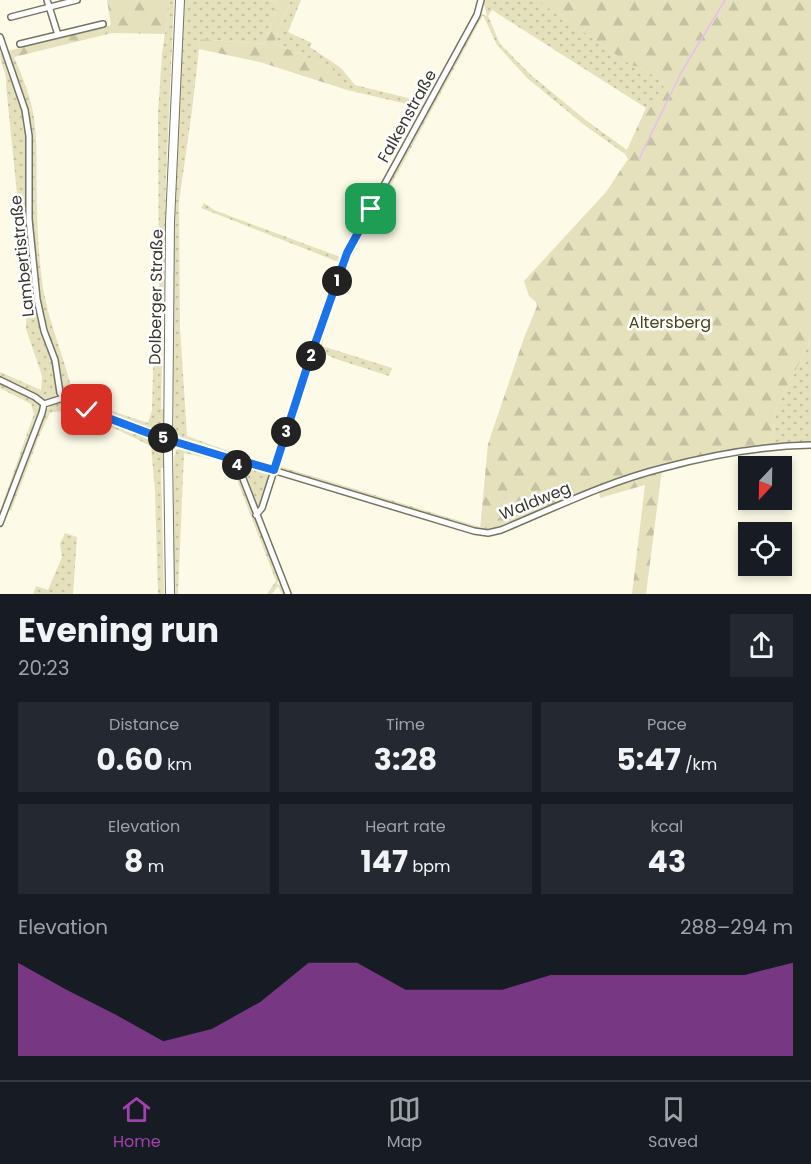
<!DOCTYPE html>
<html lang="en">
<head>
<meta charset="utf-8">
<style>
  :root { --surface:#171b24; --page:#242831; --text:#f1f3f6; --muted:#9ea1a6; --line:#363941; --accent:#a143ac }
  body { margin:0; font-family:Poppins,sans-serif; background:var(--page); color:var(--text); height:100vh; display:flex; flex-direction:column; font-size:22px; white-space:nowrap }
  * { box-sizing:border-box; margin:0 }
  p { font-size:20px; color:var(--muted) }
  .icon { flex:none; width:33px; height:33px; fill:none; stroke:currentColor; stroke-width:2; stroke-linecap:round; stroke-linejoin:round }
  .map { position:relative; height:594px; overflow:hidden }
  .side { display:flex; flex-direction:column; background:var(--surface); flex:1 }
  .side>* { flex:none }
  .needle { width:39px; rotate:202deg }
  .tools { position:absolute; left:738px; top:456px; display:grid; gap:12px }
  .tools a { display:grid; place-items:center; width:54px; height:54px; border-radius:0px; background:var(--surface); box-shadow:0 3px 9px #0003; font-size:30px }
  .pin { position:absolute; display:grid; place-items:center; width:51px; height:51px; color:#fff; margin:-26px; border-radius:12px; box-shadow:0 3px 9px #0006 }
  .km { position:absolute; width:30px; height:30px; margin:-15px; border-radius:50%; background:#222; color:#fff; font-size:16px; line-height:30px; text-align:center }
  .round { display:grid; place-items:center; flex:none; width:63px; height:63px; border-radius:0px; background:var(--page) }
  .head { display:flex; align-items:center; justify-content:space-between; height:102px; padding:0 18px }
  h1 { font-size:33px; font-weight:700; line-height:45px }
  .stats { display:grid; grid-template-columns:repeat(3,1fr); gap:9px; height:102px; padding:6px 18px }
  .stats div { display:grid; align-content:center; border-radius:0px; background:var(--page); text-align:center }
  .stats b { font-size:30px; font-weight:700 }
  .stats small { font-size:16px; font-weight:400 }
  .stats p { font-size:16px }
  .chart { height:168px; padding:12px 18px }
  .chart p { display:flex; justify-content:space-between }
  .chart svg { width:100%; height:108px; margin-top:6px; fill:var(--accent); opacity:.7 }
  .dock { display:flex; justify-content:space-around; align-items:center; height:84px; border-top:2px solid var(--line); background:var(--surface); font-size:16px; color:var(--muted) }
  .dock a { display:grid; justify-items:center; gap:3px }
  .dock .on { color:var(--accent) }
  .map>svg:first-child { display:block }
  .green { fill:url(#green-dots) }
  .forest { fill:url(#forest-firs) }
  .lines { fill:none; stroke-linecap:round; stroke-linejoin:round }
  .stream { stroke:#e9bfed; stroke-width:1.5 }
  .street-casing { stroke:#767464; stroke-width:8 }
  .secondary-casing { stroke:#767464; stroke-width:10 }
  .street { stroke:#fff; stroke-width:5 }
  .secondary { stroke:#fff; stroke-width:8 }
  .route-casing { stroke:#fff; stroke-width:12 }
  .route { stroke:#1a73e8; stroke-width:8 }
  .labels { text-anchor:middle; dominant-baseline:central; stroke-width:5; stroke-linejoin:round; paint-order:stroke }
  .street-label { font-size:16px; fill:#383730; stroke:#fff }
  .park-label { font-size:16px; fill:#4a4416; stroke:#fff }
</style>
</head>
<body>
<div class="map">
<svg width="811" height="594" viewBox="0 0 811 594">
  <defs>
    <pattern id="green-dots" width="8" height="8" patternUnits="userSpaceOnUse" patternTransform="scale(1.5)"><rect width="8" height="8" fill="#e5e1bd"/><path d="M2 2h.1M6 6h.1" fill="none" stroke="#c5c2a3" stroke-width="1.8" stroke-linecap="round"/></pattern>
    <pattern id="forest-firs" width="22" height="20" patternUnits="userSpaceOnUse" patternTransform="scale(1.5)"><rect width="22" height="20" fill="#e5e1bd"/><path d="M5 1l3.5 6h-7zM16 11l3.5 6h-7z" fill="#c5c2a3"/></pattern>
  </defs>
  <rect width="100%" height="100%" fill="#fdfae8"/>
  <path class="green" d="M170,0H174L166,179L161,409H164V427L159,431L134,424L77,403L69,399L64,392L57,359L46,330L40,298L32,219L31,136L27,109L10,58L14,57C22,76 31,97 34,118C38,145 36,173 37,201C37,229 39,260 43,288C49,324 65,358 73,395L109,410L148,423L152,410L155,292L159,291L158,113L162,53Z
    M184,0H269L278,2L265,44L198,39L199,49L192,110L179,202L180,328L187,436L269,466L274,460L341,263L201,208L204,203L214,210L343,258L370,208L341,263L274,462L269,466L238,461L179,436L174,429L173,223Z
    M291,0H301L288,32L312,43L310,47L341,68L355,85L408,98L424,106L474,12L476,5H479L423,110L403,103L347,90L333,69L274,43Z
    M483,0H542L543,4L631,64L642,68L666,84L653,105L646,108L492,10L488,16L500,44L531,75L587,121L627,150L625,154L583,124L527,78L497,45L483,15L351,259L324,335L322,346L392,368L389,376L336,359L318,351L279,466L480,527V530L280,470L277,465L312,359L350,253L477,18L481,14L487,16Z
    M0,53H2C10,72 19,92 23,113C27,137 26,161 26,186C27,223 28,263 35,300C39,323 63,376 55,397L47,400L0,378V372L41,390L42,376L26,329L27,293L6,85C8,74 0,65 0,53Z
    M811,340V443L772,445L775,411Z
    M0,382L35,399L40,405V412L0,518V511L34,414L31,404L0,388Z
    M61,402L121,425L162,447L165,468H161L164,594H158L155,491L151,446C130,436 71,404 50,413L40,434L11,511L7,509L44,412L51,405Z
    M180,448L224,459L237,471L279,579L277,583L279,585H282L286,594H282L278,586L272,594H267L276,581L232,467L224,462L184,453L178,594H173L174,458L176,450Z
    M245,464L271,472L259,508L257,509L242,470V467Z
    M65,533L77,537L73,594H33L36,586L48,590L62,557L60,544Z"/>
  <path class="forest" d="M107,0H170L165,34L112,33L10,58L8,51L111,25Z
    M269,0H291L274,43L334,69L347,90L260,62L199,49L198,39L265,44L278,2Z
    M542,0H811V340L775,411L772,445L662,469L646,594H632L645,485L600,498L599,491L500,528L480,530L488,444L524,338L537,306L536,302L529,296L524,281L606,192L628,159L625,154L646,108L653,105L665,84L642,68L631,65L543,4Z"/>
  <g class="lines">
    <path class="stream" d="M639,159L682,71L725,0"/>
    <g class="street-casing">
      <path id="street" d="M47,0L58,35
        M11,17L77,0
        M0,37L25,110L29,136V219L37,299L44,331L55,360L60,393L68,403L156,436L233,461L240,471L288,594
        M20,44L103,24
        M0,380L35,397L44,404
        M44,404L63,398
        M237,465L246,462L474,531L488,533L501,530C554,508 607,482 663,468C711,455 761,446 811,445
        M256,515L262,508L310,358L347,253L477,15L481,0
        M0,523L42,413L44,404"/>
    </g>
    <g class="secondary-casing">
      <path id="secondary" d="M170,594L168,450L170,222L180,0"/>
    </g>
    <use href="#street" class="street"/>
    <use href="#secondary" class="secondary"/>
  </g>
  <g class="lines">
    <g class="route-casing">
      <path id="route" d="M87,410L156,436L225,457L237,465L246,462L274,470L310,358L347,253L371,209"/>
    </g>
    <use href="#route" class="route"/>
  </g>
  <g class="labels">
    <g class="street-label">
      <text transform="translate(407 116) rotate(-61)">Falkenstraße</text>
      <text transform="translate(22 256) rotate(-96)">Lambertistraße</text>
      <text transform="translate(156 297) rotate(-89)">Dolberger Straße</text>
      <text transform="translate(535 501) rotate(-22)">Waldweg</text>
    </g>
    <g class="park-label">
      <text x="670" y="322">Altersberg</text>
    </g>
  </g>
</svg>
<div class="tools">
<a><svg class="needle" viewBox="-14 -14 28 28"><path d="M0-13l5 13h-10z" fill="#e53935"/><path d="M0 13l5-13h-10z" fill="#9ea1a6"/></svg></a>
<a><svg class="icon" aria-label="locate" viewBox="0 0 24 24"><circle cx="12" cy="12" r="6"/><path d="M12 2v4M12 18v4M2 12h4M18 12h4"/></svg></a>
</div>
<div class="pin" style="left:371px;top:209px;background:#1e9e55"><svg class="icon" aria-label="arrive" viewBox="0 0 24 24"><path d="M6 21V4h12l-3 4 3 4H6"/></svg></div>
<div class="pin" style="left:87px;top:410px;background:#d93025"><svg class="icon" aria-label="check" viewBox="0 0 24 24"><path d="M5 12l5 5 9-10"/></svg></div>
<b class="km" style="left:337px;top:281px">1</b>
<b class="km" style="left:311px;top:356px">2</b>
<b class="km" style="left:286px;top:432px">3</b>
<b class="km" style="left:237px;top:465px">4</b>
<b class="km" style="left:163px;top:438px">5</b>
</div>
<section class="side">
<div class="head"><div><h1>Evening run</h1><p>20:23</p></div><a class="round"><svg class="icon" aria-label="share" viewBox="0 0 24 24"><path d="M12 15V3M7 8l5-5 5 5M5 13v7h14v-7"/></svg></a></div>
<div class="stats">
<div><p>Distance</p><b>0.60<small> km</small></b></div>
<div><p>Time</p><b>3:28</b></div>
<div><p>Pace</p><b>5:47<small> /km</small></b></div>
</div>
<div class="stats">
<div><p>Elevation</p><b>8<small> m</small></b></div>
<div><p>Heart rate</p><b>147<small> bpm</small></b></div>
<div><p>kcal</p><b>43</b></div>
</div>
<div class="chart"><p><span>Elevation</span>288–294 m</p>
<svg viewBox="0 0 160 44" preserveAspectRatio="none"><path d="M0 44V6L10 17L20 27L30 38L40 33L50 22L60 6L70 6L80 17L90 17L100 17L110 11L120 11L130 11L140 11L150 11L160 6V44z"/></svg>
</div>
</section>
<nav class="dock">
<a class="on"><svg class="icon" aria-label="home" viewBox="0 0 24 24"><path d="M3 11l9-7 9 7M6 9v11h12V9"/></svg>Home</a>
<a><svg class="icon" aria-label="map" viewBox="0 0 24 24"><path d="M3 6l6-2 6 2 6-2v14l-6 2-6-2-6 2zM9 4v14M15 6v14"/></svg>Map</a>
<a><svg class="icon" aria-label="saved" viewBox="0 0 24 24"><path d="M7 4h10v16l-5-4-5 4z"/></svg>Saved</a>
</nav>
</body>
</html>
